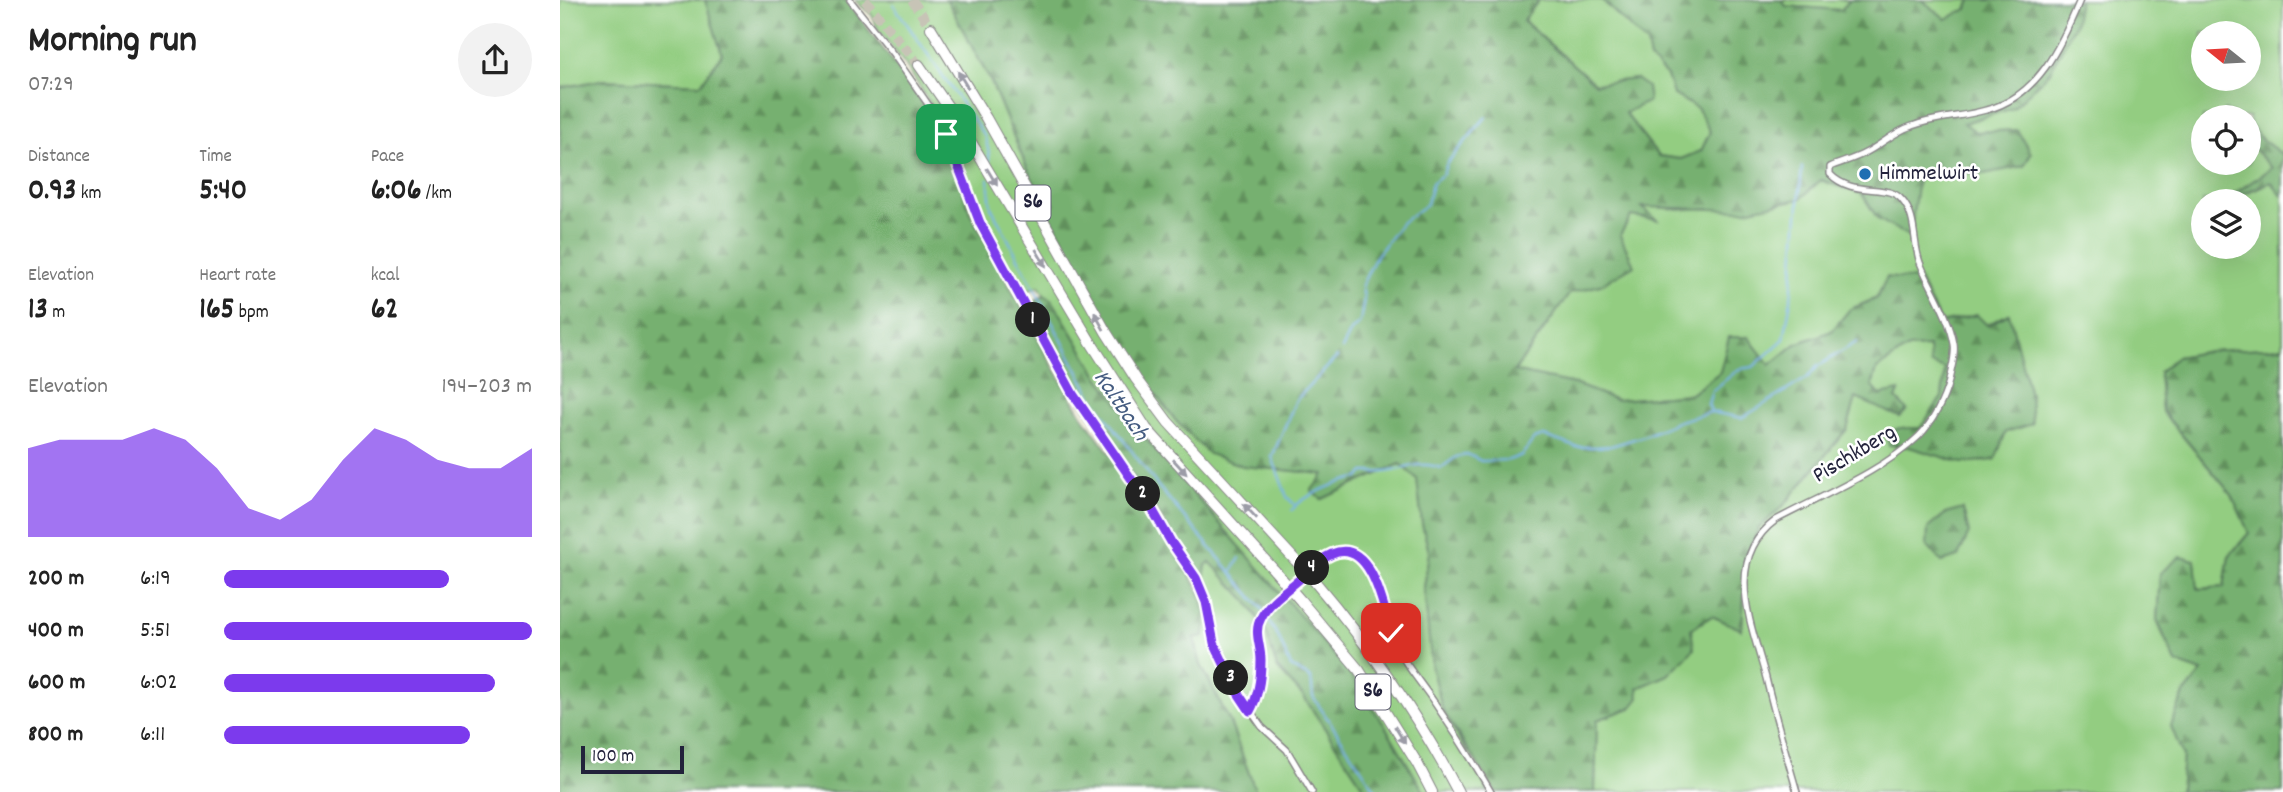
<!DOCTYPE html>
<html lang="en">
<head>
<meta charset="utf-8">
<style>
  :root { --surface:#fff; --page:#f2f2f2; --text:#222; --muted:#767676; --accent:#7c3aed }
  body { margin:0; font-family:Dekko,sans-serif; background:var(--page); color:var(--text); height:100vh; display:flex; flex-direction:column; font-size:26px; white-space:nowrap }
  * { box-sizing:border-box; margin:0 }
  p { font-size:23px; color:var(--muted) }
  .icon { flex:none; width:38px; height:38px; fill:none; stroke:currentColor; stroke-width:2; stroke-linecap:round; stroke-linejoin:round }
  .map { position:relative; flex:1; overflow:hidden }
  .drawer { display:flex; flex-direction:column; background:var(--surface); width:560px }
  .drawer>* { flex:none }
  .needle { width:46px; rotate:288deg }
  .controls { position:absolute; left:1631px; top:21px; display:grid; gap:14px }
  .controls a { display:grid; place-items:center; width:70px; height:70px; border-radius:50%; background:var(--surface); box-shadow:0 7px 28px #0002; font-size:35px }
  .scale { position:absolute; left:21px; bottom:18px; width:103px; box-sizing:border-box; padding-left:7px; border:4px solid #22223b; border-top:0; font-size:19px; line-height:24px; white-space:nowrap; color:#22223b; -webkit-text-stroke:5px #fff; paint-order:stroke }
  .pin { position:absolute; display:grid; place-items:center; width:60px; height:60px; color:#fff; margin:-30px; border-radius:14px; box-shadow:0 4px 10px #0006 }
  .km { position:absolute; width:35px; height:35px; margin:-18px; border-radius:50%; background:#222; color:#fff; font-size:19px; line-height:35px; text-align:center }
  .round { display:grid; place-items:center; flex:none; width:74px; height:74px; border-radius:37px; background:var(--page) }
  .headline { display:flex; align-items:center; justify-content:space-between; height:119px; padding:0 28px }
  h1 { font-size:38px; font-weight:700; line-height:52px }
  .figures { display:grid; grid-template-columns:repeat(3,1fr); gap:10px; height:119px; padding:7px 28px }
  .figures div { display:grid; align-content:center }
  .figures b { font-size:30px; font-weight:700 }
  .figures small { font-size:19px; font-weight:400 }
  .figures p { font-size:19px }
  .chart { height:196px; padding:14px 28px }
  .chart p { display:flex; justify-content:space-between }
  .chart svg { width:100%; height:126px; margin-top:7px; fill:var(--accent); opacity:.7 }
  ul { padding:0 28px; list-style:none; font-size:23px }
  li { display:grid; grid-template-columns:112px 84px 1fr; align-items:center; height:52px }
  li i { height:18px; border-radius:9px; background:var(--accent) }
  main { display:flex; flex:1; min-height:0 }
  .map>svg:first-child { display:block }
  .green { fill:#93cd81; stroke:#5a785e; stroke-width:2; fill-rule:evenodd }
  .forest { fill:url(#forest-firs); stroke:#4c6955; stroke-width:2 }
  .lines { fill:none; stroke-linecap:round; stroke-linejoin:round }
  .stream { stroke:#7ab3ea; stroke-width:2 }
  .highway-tunnel { stroke:#c7c4b6; stroke-width:10; stroke-dasharray:10 5; stroke-linecap:butt }
  .street-casing { stroke:#898788; stroke-width:8 }
  .highway-casing { stroke:#898788; stroke-width:12 }
  .street { stroke:#fff; stroke-width:5 }
  .highway { stroke:#fff; stroke-width:10 }
  .highway-bridge-casing { stroke:#898788; stroke-width:12; stroke-linecap:butt }
  .highway-bridge { stroke:#fff; stroke-width:10 }
  .oneway { fill:#9c9ca7 }
  .route-casing { stroke:#fff; stroke-width:14 }
  .route { stroke:#7c3aed; stroke-width:9 }
  .poi-dot { fill:#1f6fb2; stroke:#fff; stroke-width:2.5 }
  .labels { text-anchor:middle; dominant-baseline:central; stroke-width:5; stroke-linejoin:round; paint-order:stroke }
  .shield { fill:#fff; stroke:#646476; stroke-width:2 }
  .shield-label { font-size:21px; font-weight:bold; fill:#22223b }
  .poi-label { font-size:23px; fill:#22223b; stroke:#fff; text-anchor:start }
  .street-label { font-size:23px; fill:#22223b; stroke:#fff }
  .water-label { font-size:24px; font-style:italic; fill:#455c81; stroke:#fff }
</style>
</head>
<body>
<main>
<section class="drawer">
<div class="headline"><div><h1>Morning run</h1><p>07:29</p></div><a class="round"><svg class="icon" aria-label="share" viewBox="0 0 24 24"><path d="M12 15V3M7 8l5-5 5 5M5 13v7h14v-7"/></svg></a></div>
<div class="figures">
<div><p>Distance</p><b>0.93<small> km</small></b></div>
<div><p>Time</p><b>5:40</b></div>
<div><p>Pace</p><b>6:06<small> /km</small></b></div>
</div>
<div class="figures">
<div><p>Elevation</p><b>13<small> m</small></b></div>
<div><p>Heart rate</p><b>165<small> bpm</small></b></div>
<div><p>kcal</p><b>62</b></div>
</div>
<div class="chart"><p><span>Elevation</span>194–203 m</p>
<svg viewBox="0 0 160 44" preserveAspectRatio="none"><path d="M0 44V13L10 10L20 10L30 10L40 6L50 10L60 20L70 34L80 38L90 31L100 17L110 6L120 10L130 17L140 20L150 20L160 13V44z"/></svg>
</div>
<ul>
<li><b>200 m</b>6:19<i style="width:73%"></i></li>
<li><b>400 m</b>5:51<i style="width:100%"></i></li>
<li><b>600 m</b>6:02<i style="width:88%"></i></li>
<li><b>800 m</b>6:11<i style="width:80%"></i></li>
</ul>
</section>
<div class="map">
<svg width="1723" height="792" viewBox="0 0 1723 792">
  <defs>
    <pattern id="forest-firs" width="22" height="20" patternUnits="userSpaceOnUse" patternTransform="scale(1.75)"><rect width="22" height="20" fill="#76b06f"/><path d="M5 1l3.5 6h-7zM16 11l3.5 6h-7z" fill="#608f5c"/></pattern>
  </defs>
  <rect width="100%" height="100%" fill="#fff"/>
  <filter id="ink" filterUnits="userSpaceOnUse"><feTurbulence type="fractalNoise" baseFrequency=".0143" numOctaves="2"/><feDisplacementMap in="SourceGraphic" scale="14" xChannelSelector="R" yChannelSelector="G"/><feConvolveMatrix kernelMatrix="1 2 1 2 8 2 1 2 1" color-interpolation-filters="sRGB"/></filter>
  <filter id="wash" filterUnits="userSpaceOnUse"><feTurbulence type="fractalNoise" baseFrequency=".00686" numOctaves="4" result="noise"/><feDisplacementMap in="SourceGraphic" scale="28" xChannelSelector="R" yChannelSelector="G"/><feGaussianBlur stdDeviation="1.57" result="paint"/><feColorMatrix in="noise" values="0 0 0 0 0 0 0 0 0 0 0 0 0 0 0 0 0 1.4 0 .05"/><feComposite in="paint" operator="in"/></filter>
  <g filter="url(#wash)">
    <rect width="100%" height="100%" fill="#f0ecd5"/>
    <path class="green" d="M0,0H145L162,54L141,84L41,80L0,88Z
      M295,0H387L431,82L467,168L493,222L516,261L532,298L585,381L616,421L649,454L683,466L764,474L762,499L840,464L857,479L862,524L869,552L864,588L872,670L883,711L929,792H864L825,726L784,666L580,432L539,377L492,300L484,295L479,286L471,290H463L455,282L418,213L399,157L385,127L345,64L317,28C311,7 306,13 295,0Z
      M979,0H1042L1088,44L1090,59L1107,76L1113,94L1138,109L1150,132L1141,151L1121,159L1099,156L1065,113L1076,79L1035,84L963,20Z
      M1221,0H1290L1281,10L1225,6Z
      M1362,0H1411L1408,9L1386,19Z
      M1519,0H1723V155C1711,146 1689,133 1689,117H1678L1664,110L1669,117H1643V163H1689V144L1713,168L1663,201H1643V247H1689V201H1666L1711,182L1723,197V347L1649,351L1617,357L1599,372L1602,412L1672,495L1689,533L1669,556L1664,587L1637,589L1635,560L1621,557L1600,573L1597,621L1616,663L1642,672L1624,694L1611,726L1623,756L1620,792H1035L1037,720L1071,708L1077,688L1108,675L1131,629L1152,616L1182,629L1186,556L1199,528L1225,504L1287,429L1296,398L1340,417L1347,410L1336,399L1339,392L1320,395L1312,386L1317,369L1348,348L1369,347L1385,369L1382,397L1360,429L1340,428L1349,447L1402,463L1446,432L1470,395L1449,314L1426,325L1416,315L1381,323L1359,280L1290,309L1272,331L1236,344L1210,366L1188,337L1160,372L1131,394L1057,400L1014,384L954,372L1010,293L1040,285L1060,235L1071,216L1095,219L1081,208L1092,206L1119,210L1240,199L1260,180L1302,194L1318,219L1359,172L1396,170L1419,175L1457,130L1416,132L1403,123L1453,108ZM1643,33H1689V79H1643Z
      M650,561L688,602L705,629L717,668L744,697L807,792H696L669,720L641,665L634,638L646,565Z"/>
    <path class="forest" d="M145,0H286L340,71L373,119L390,153L411,214L493,366L522,415L573,485L628,571L640,592L646,613L644,636L634,638L641,665L669,720L696,792H0V88L41,80L141,84L162,54Z
      M387,0H979L963,21L1035,84L1076,79L1087,87L1089,101L1065,113L1099,156L1121,159L1141,151L1150,132L1138,109L1113,94L1107,76L1090,59L1087,44L1042,0H1221L1226,6L1281,10L1290,0H1362L1386,19L1407,9L1411,0H1519L1515,23L1490,72L1453,108L1404,123L1416,132L1457,130L1471,153L1464,166L1419,175L1396,170L1359,172L1350,237L1318,219L1302,194L1261,180L1240,199L1185,210L1082,207L1097,220L1071,216L1060,235L1074,265L1040,285L1010,293L954,371L1014,384L1057,400L1131,394L1160,372L1169,337H1188L1210,365L1236,344L1272,331L1290,309L1316,299L1327,277L1359,280L1381,323L1417,315L1427,325L1449,314L1470,395L1472,424L1446,432L1435,460L1402,463L1349,447L1329,445L1325,433L1340,428H1360L1382,397L1385,369L1370,364L1369,347L1348,348L1317,369L1312,386L1320,395L1339,391L1336,399L1347,410L1340,417L1296,398L1287,429L1225,504L1199,528L1186,556L1182,630L1152,616L1131,629L1134,649L1108,675L1078,688L1079,698L1071,708L1037,720L1035,792H935L883,711L872,670L864,588L869,552L862,524L857,479L840,464L762,499L751,491L764,474L683,466L649,454L616,421L585,381L532,298L516,261L493,222L467,168L431,82Z
      M1689,123L1701,139L1723,155V197L1711,182L1663,201L1712,168L1689,144Z
      M484,295L492,300L539,377L580,432L784,666L825,726L864,792H807L744,697L717,668L705,629L688,602L650,562L646,565L643,585L592,503L525,408L472,310L473,303Z
      M1723,347V792H1620L1623,756L1611,726L1624,694L1642,672L1616,663L1597,620L1600,573L1620,557L1635,560L1638,589L1664,587L1669,556L1689,533L1672,495L1602,411L1599,372L1617,357L1649,351Z
      M1403,509L1409,533L1398,557L1382,562L1367,546L1368,528L1385,514Z"/>
    <g class="lines">
      <path class="stream" d="M333,4L425,137L429,153V163
        M428,179L431,207L533,399L597,485L704,611
        M782,349L791,331L800,322L804,299L802,285L815,258L842,222L867,204L872,183L883,174L887,163L926,117
        M1151,411L1148,404L1152,391L1179,369L1193,367L1224,339L1231,299L1242,167
        M735,505L727,497L712,457L736,400L777,357
        M732,510C742,496 781,480 799,478L804,472C813,472 823,473 832,471C853,467 859,461 881,468L896,457L907,454L921,461L949,460L962,455L974,439L984,436L1016,447H1035L1051,446L1084,436L1119,421L1151,412L1182,418L1247,378L1258,366L1297,342
        M672,571L680,558
        M706,617L719,638L731,667L751,678L753,697L817,792"/>
    </g>
  </g>
  <g filter="url(#ink)">
    <g class="lines">
      <path class="highway-tunnel" d="M305,0L359,65
        M352,0L371,28"/>
      <g class="street-casing">
        <path id="street" d="M290,0L333,54L370,107L391,146L420,223L513,394L592,509L643,592L654,644L678,693L702,727L727,750L752,792
          M690,711C699,695 702,678 701,659C701,644 693,632 701,618C709,603 757,560 772,554C779,551 786,551 793,554C818,565 822,611 831,634C840,659 859,680 874,702C894,731 913,761 931,792
          M1237,792C1226,754 1215,716 1206,678C1192,625 1162,560 1216,520C1261,496 1323,471 1359,436C1373,422 1384,400 1389,381C1391,369 1396,356 1394,344C1389,316 1372,291 1361,265C1352,245 1358,218 1342,200C1328,182 1293,198 1270,174V167C1282,162 1294,159 1305,153C1321,145 1335,131 1352,126C1376,117 1402,117 1426,110C1478,97 1501,46 1520,0"/>
      </g>
      <g class="highway-casing">
        <path id="highway" d="M371,28L426,118L546,332L576,379L608,422L736,561
          M359,65L402,127L530,341L586,428L715,571
          M756,583C811,648 859,717 898,792
          M741,601L799,670L857,763L872,792"/>
      </g>
      <use href="#street" class="street"/>
      <use href="#highway" class="highway"/>
      <g class="highway-bridge-casing">
        <path id="highway-bridge" d="M736,561L756,583
          M715,571L741,601"/>
      </g>
      <use href="#highway-bridge" class="highway-bridge"/>
    </g>
    <defs><path id="oneway-solid" d="M-6-.8H1V-3.2L6.5 0L1 3.2V.8H-6Z" transform="scale(1.75)"/></defs>
    <g class="oneway">
      <use href="#oneway-solid" transform="translate(403 80) rotate(-121)"/>
      <use href="#oneway-solid" transform="translate(432 177) rotate(59)"/>
      <use href="#oneway-solid" transform="translate(481 258) rotate(59)"/>
      <use href="#oneway-solid" transform="translate(539 321) rotate(-119)"/>
      <use href="#oneway-solid" transform="translate(620 467) rotate(48)"/>
      <use href="#oneway-solid" transform="translate(690 511) rotate(-133)"/>
      <use href="#oneway-solid" transform="translate(840 735) rotate(58)"/>
    </g>
  </g>
  <g class="lines" filter="url(#ink)">
    <g class="route-casing">
      <path id="route" d="M386,134L420,223L513,394L592,509L611,542L636,578L646,602L654,643L678,693L690,711C699,695 701,678 701,660C701,645 693,632 701,618C709,601 729,589 742,577C752,568 760,559 772,554C811,537 824,608 831,633"/>
    </g>
    <use href="#route" class="route"/>
  </g>
  <circle class="poi-dot" cx="1305" cy="174" r="7"/>
  <g class="labels">
    <g class="shield">
      <rect x="455.5" y="185.5" width="35" height="35" rx="5"/>
      <rect x="795.5" y="674.5" width="35" height="35" rx="5"/>
    </g>
    <g class="shield-label">
      <text x="473" y="203">S6</text>
      <text x="813" y="692">S6</text>
    </g>
    <g class="poi-label">
      <text x="1319" y="174">Himmelwirt</text>
    </g>
    <g class="street-label">
      <text transform="translate(1295 455) rotate(-31)">Pischkberg</text>
    </g>
    <g class="water-label">
      <text transform="translate(560 406) rotate(56)">Kaltbach</text>
    </g>
  </g>
</svg>
<div class="controls">
<a><svg class="needle" viewBox="-14 -14 28 28"><path d="M0-13l5 13h-10z" fill="#e53935"/><path d="M0 13l5-13h-10z" fill="#767676"/></svg></a>
<a><svg class="icon" aria-label="locate" viewBox="0 0 24 24"><circle cx="12" cy="12" r="6"/><path d="M12 2v4M12 18v4M2 12h4M18 12h4"/></svg></a>
<a><svg class="icon" aria-label="layers" viewBox="0 0 24 24"><path d="M12 4l9 5-9 5-9-5zM3 14l9 5 9-5"/></svg></a>
</div>
<div class="scale">100 m</div>
<div class="pin" style="left:386px;top:134px;background:#1e9e55"><svg class="icon" aria-label="arrive" viewBox="0 0 24 24"><path d="M6 21V4h12l-3 4 3 4H6"/></svg></div>
<div class="pin" style="left:831px;top:633px;background:#d93025"><svg class="icon" aria-label="check" viewBox="0 0 24 24"><path d="M5 12l5 5 9-10"/></svg></div>
<b class="km" style="left:473px;top:320px">1</b>
<b class="km" style="left:583px;top:494px">2</b>
<b class="km" style="left:671px;top:678px">3</b>
<b class="km" style="left:752px;top:568px">4</b>
</div>
</main>
</body>
</html>
